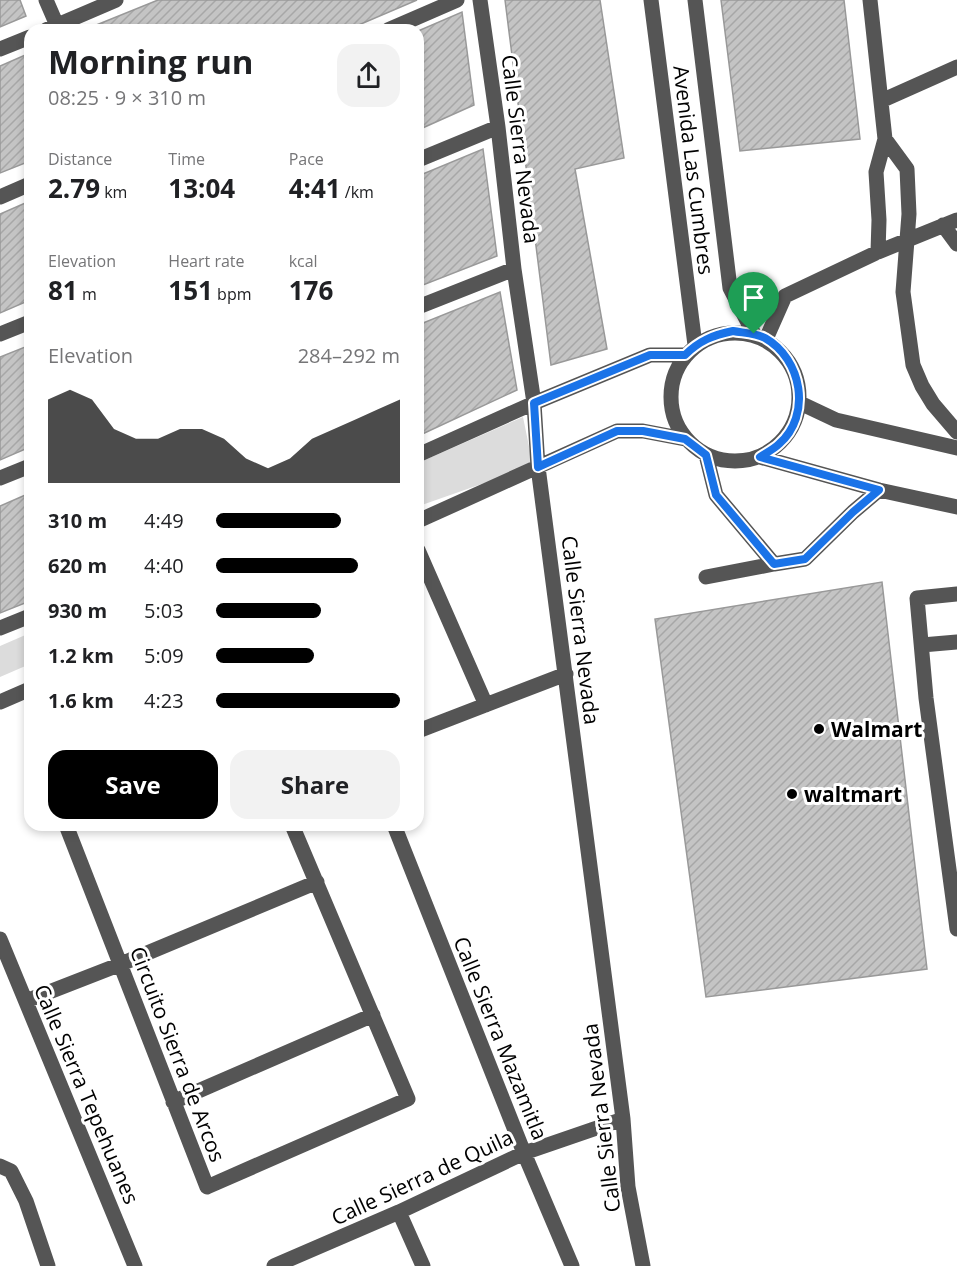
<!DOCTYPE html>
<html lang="en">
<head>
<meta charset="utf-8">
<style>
  :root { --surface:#fff; --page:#f2f2f2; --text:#202124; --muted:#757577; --accent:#000 }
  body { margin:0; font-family:"Open Sans",sans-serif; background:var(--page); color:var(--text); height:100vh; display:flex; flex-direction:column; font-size:22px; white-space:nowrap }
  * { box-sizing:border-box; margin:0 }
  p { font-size:20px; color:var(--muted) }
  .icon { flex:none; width:33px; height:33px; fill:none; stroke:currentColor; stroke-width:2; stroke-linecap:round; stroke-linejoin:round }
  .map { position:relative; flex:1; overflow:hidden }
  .drawer { position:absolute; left:24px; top:24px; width:400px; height:807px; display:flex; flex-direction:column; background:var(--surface); border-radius:18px; box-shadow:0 3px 9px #0003 }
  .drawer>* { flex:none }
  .pin { position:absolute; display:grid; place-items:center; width:51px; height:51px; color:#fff; margin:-62px -26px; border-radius:50% 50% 50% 0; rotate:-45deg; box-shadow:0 0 6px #0007 }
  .pin .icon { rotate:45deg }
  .round { display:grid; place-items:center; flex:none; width:63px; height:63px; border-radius:18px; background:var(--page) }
  .head { display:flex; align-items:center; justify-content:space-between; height:102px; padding:0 24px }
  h1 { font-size:33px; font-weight:700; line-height:45px }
  .figures { display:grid; grid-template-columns:repeat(3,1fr); gap:9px; height:102px; padding:6px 24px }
  .figures div { display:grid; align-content:center }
  .figures b { font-size:26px; font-weight:700 }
  .figures small { font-size:16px; font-weight:400 }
  .figures p { font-size:16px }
  .chart { height:168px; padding:12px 24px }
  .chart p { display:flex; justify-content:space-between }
  .chart svg { width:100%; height:108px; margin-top:6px; fill:var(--accent); opacity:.7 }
  .button { display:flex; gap:12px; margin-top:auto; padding:12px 24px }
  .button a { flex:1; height:69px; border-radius:18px; background:var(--accent); color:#fff; font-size:24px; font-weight:700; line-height:69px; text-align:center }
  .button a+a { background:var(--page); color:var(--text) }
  ul { padding:0 24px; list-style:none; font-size:20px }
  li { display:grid; grid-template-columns:96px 72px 1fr; align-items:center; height:45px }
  li i { height:15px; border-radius:8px; background:var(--accent) }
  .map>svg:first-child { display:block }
  .green { fill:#dcdcdc }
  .building { fill:url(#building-hatch); stroke:#999; stroke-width:1.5 }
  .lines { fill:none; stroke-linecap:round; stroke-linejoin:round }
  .minor { stroke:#555; stroke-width:15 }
  .route-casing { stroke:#fff; stroke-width:12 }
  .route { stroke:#1a73e8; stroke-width:8 }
  .poi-dot { fill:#000; stroke:#fff; stroke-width:2 }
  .labels { text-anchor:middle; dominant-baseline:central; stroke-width:6; stroke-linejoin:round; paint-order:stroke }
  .street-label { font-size:21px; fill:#000; stroke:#fff }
  .poi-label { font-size:21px; font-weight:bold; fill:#000; stroke:#fff; text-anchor:start }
</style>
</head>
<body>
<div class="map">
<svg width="957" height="1266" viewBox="0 0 957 1266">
  <defs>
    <pattern id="building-hatch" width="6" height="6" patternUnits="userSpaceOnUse" patternTransform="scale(1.5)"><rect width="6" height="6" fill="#c4c4c4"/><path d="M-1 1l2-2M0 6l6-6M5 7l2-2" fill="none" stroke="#a7a7a7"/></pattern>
  </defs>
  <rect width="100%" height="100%" fill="#fff"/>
  <path class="green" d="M523,417L533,466L419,506L418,463Z
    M30,633V664L0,677V646Z"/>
  <path class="building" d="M0,0H20L26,16L0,27Z
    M158,0H417L347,30H84Z
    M505,0H600L624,158L575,169L607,349L551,365Z
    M721,0H844L860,139L740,151Z
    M462,12L474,105L418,130V31Z
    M30,53V161L0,173V66Z
    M483,149L497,256L418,287V176Z
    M30,201V300L0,313V214Z
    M500,292L517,390L418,436V325Z
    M30,345V447L0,460V357Z
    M30,493V601L0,613V506Z
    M882,582L927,969L706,997L655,619Z"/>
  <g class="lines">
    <path class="minor" d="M46,0L59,30
      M480,0L498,127L514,269L534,403L538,467L623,1119L628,1187L643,1266
      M651,0L695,345
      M695,0L730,288L754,334
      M870,0L885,139L876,172L879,220L878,252
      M46,30L116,0
      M388,30L457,0
      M0,49L30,37
      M881,101L957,67
      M885,139L907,169L909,214L903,292L913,365L922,386L933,404L957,432
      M418,160L498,127
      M0,197L30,184
      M943,225L957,244
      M418,307L514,269
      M671 397a64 64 0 1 1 128 0a64 64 0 1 1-128 0Z
      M0,334L30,322
      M766,339L785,296L878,252L957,220
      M800,403L836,420L957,448
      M418,455L534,403L650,355H685
      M706,455L716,495L774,564L805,559L853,512L879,490
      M760,457L879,490L957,507
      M0,478L30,466
      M418,521L617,431H643L685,439
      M418,550L486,705
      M706,577L774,564
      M957,594L917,598L926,698L957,929
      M0,628L30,616
      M922,645L957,642
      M0,702L30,689
      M418,731L566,674
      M66,825L207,1187L408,1099L292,825
      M394,825L524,1153L572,1266
      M0,939L135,1266
      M26,1001L121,964L317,882
      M173,1102L373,1015
      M0,1166L11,1171L26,1201L48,1266
      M399,1212L423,1266
      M274,1266L399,1212L524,1153L623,1119"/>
  </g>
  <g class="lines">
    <g class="route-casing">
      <path id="route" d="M733,331C744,333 755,333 765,338C802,359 812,415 779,444C774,449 766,453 760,457L879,490L853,512L805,559L774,564L716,495L706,455L685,439L643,431H617L538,467L534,403L650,355H685C699,341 713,335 733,331Z"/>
    </g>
    <use href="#route" class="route"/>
  </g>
  <g class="poi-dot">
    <circle cx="819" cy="729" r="6"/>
    <circle cx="792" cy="794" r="6"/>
  </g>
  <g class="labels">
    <g class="street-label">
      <text transform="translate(521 149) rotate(83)">Calle Sierra Nevada</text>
      <text transform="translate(694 170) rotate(83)">Avenida Las Cumbres</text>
      <text transform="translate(581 630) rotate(83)">Calle Sierra Nevada</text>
      <text transform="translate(501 1038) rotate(68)">Calle Sierra Mazamitla</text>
      <text transform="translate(178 1054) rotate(69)">Circuito Sierra de Arcos</text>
      <text transform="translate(87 1094) rotate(67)">Calle Sierra Tepehuanes</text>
      <text transform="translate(601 1118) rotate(-97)">Calle Sierra Nevada</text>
      <text transform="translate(422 1177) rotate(-25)">Calle Sierra de Quila</text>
    </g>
    <g class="poi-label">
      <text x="831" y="729">Walmart</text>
      <text x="804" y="794">waltmart</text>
    </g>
  </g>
</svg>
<div class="pin" style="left:754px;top:334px;background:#1e9e55"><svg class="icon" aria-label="arrive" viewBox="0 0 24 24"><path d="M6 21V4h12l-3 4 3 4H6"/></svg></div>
<section class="drawer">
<div class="head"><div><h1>Morning run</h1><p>08:25 · 9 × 310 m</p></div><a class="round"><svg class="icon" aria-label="share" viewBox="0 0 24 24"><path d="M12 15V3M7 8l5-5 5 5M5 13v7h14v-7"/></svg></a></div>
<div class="figures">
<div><p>Distance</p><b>2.79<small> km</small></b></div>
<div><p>Time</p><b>13:04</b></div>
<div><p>Pace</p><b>4:41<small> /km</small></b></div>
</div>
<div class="figures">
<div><p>Elevation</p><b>81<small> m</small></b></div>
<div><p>Heart rate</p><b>151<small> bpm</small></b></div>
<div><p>kcal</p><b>176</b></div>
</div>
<div class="chart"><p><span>Elevation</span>284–292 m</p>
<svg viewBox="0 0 160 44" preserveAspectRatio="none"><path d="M0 44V10L10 6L20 10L30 22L40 26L50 26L60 22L70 22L80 26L90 34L100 38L110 34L120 26L130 22L140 18L150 14L160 10V44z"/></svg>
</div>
<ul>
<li><b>310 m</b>4:49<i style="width:68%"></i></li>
<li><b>620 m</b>4:40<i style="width:77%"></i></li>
<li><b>930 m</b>5:03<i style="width:57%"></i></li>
<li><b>1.2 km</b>5:09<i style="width:53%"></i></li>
<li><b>1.6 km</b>4:23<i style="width:100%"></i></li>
</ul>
<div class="button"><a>Save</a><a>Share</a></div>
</section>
</div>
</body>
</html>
